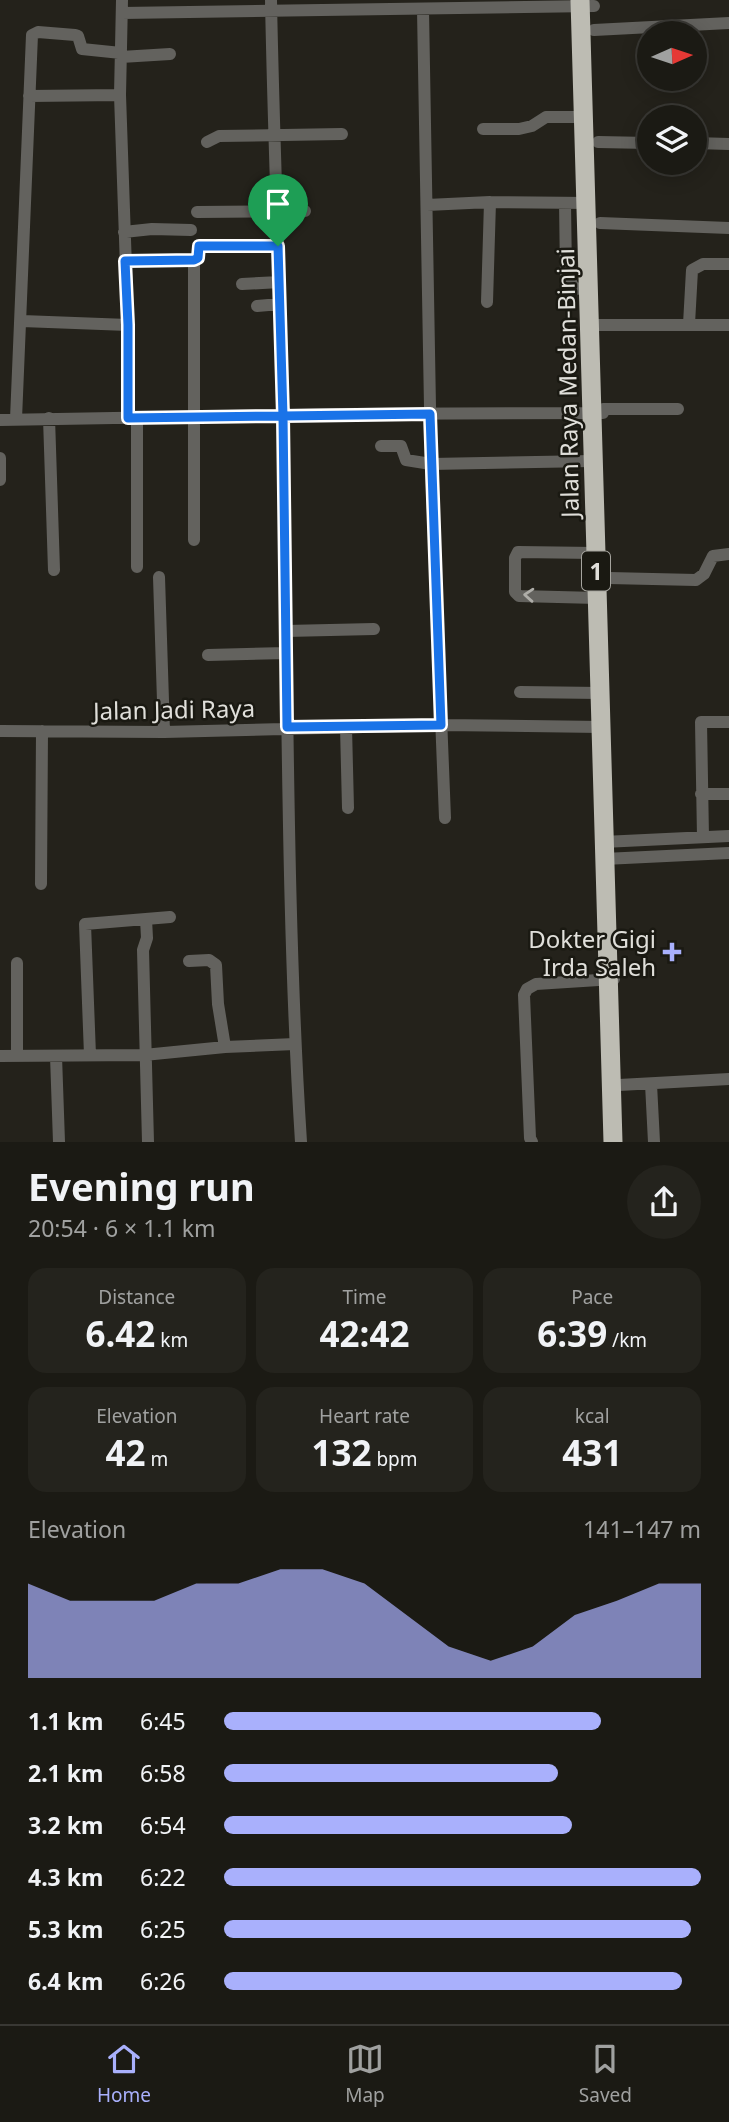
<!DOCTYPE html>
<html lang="en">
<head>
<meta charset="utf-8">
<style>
  :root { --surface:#1b1a14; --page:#24231d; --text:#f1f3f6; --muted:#a0a1a0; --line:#393834; --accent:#a9b0fc }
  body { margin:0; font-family:"Noto Sans",sans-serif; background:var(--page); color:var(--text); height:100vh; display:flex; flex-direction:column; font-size:26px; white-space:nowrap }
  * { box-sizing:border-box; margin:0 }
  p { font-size:23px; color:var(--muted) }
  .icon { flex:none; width:38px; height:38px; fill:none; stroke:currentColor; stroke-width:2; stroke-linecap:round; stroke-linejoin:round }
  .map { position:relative; height:1142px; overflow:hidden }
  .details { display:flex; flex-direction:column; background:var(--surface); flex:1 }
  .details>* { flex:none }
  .needle { width:46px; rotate:87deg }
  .tools { position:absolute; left:637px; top:21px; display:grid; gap:14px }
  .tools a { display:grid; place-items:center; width:70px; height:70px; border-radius:50%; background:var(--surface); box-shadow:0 4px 18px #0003,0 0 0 2px var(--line); font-size:35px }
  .pin { position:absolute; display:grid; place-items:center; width:60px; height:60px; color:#fff; margin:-72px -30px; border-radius:50% 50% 50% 0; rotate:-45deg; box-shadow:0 0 7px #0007 }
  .pin .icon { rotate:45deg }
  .round { display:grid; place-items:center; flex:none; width:74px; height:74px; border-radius:37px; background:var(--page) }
  .overview { display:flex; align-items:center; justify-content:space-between; height:119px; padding:0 28px }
  h1 { font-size:38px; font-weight:700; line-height:52px }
  .stats { display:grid; grid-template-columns:repeat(3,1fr); gap:10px; height:119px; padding:7px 28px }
  .stats div { display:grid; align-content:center; border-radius:18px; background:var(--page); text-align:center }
  .stats b { font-size:35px; font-weight:700 }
  .stats small { font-size:19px; font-weight:400 }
  .stats p { font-size:19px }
  .chart { height:196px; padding:14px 28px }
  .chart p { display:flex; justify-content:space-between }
  .chart svg { width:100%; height:126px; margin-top:7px; fill:var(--accent); opacity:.7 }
  ul { padding:0 28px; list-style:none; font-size:23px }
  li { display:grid; grid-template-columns:112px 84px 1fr; align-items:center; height:52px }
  li i { height:18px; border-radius:9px; background:var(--accent) }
  .tab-bar { display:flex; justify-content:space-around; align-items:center; height:98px; border-top:2px solid var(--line); background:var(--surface); font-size:19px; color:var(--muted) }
  .tab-bar a { display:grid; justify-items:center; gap:4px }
  .tab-bar .current { color:var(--accent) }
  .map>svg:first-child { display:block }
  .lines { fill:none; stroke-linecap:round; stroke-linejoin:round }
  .minor { stroke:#63625e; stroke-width:12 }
  .highway { stroke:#bdbcb3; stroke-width:19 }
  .oneway { stroke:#aeada8 }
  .route-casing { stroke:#fff; stroke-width:14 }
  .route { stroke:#1a73e8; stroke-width:9 }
  .poi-dot { fill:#a9b0fc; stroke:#1a1912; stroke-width:2.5 }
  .labels { text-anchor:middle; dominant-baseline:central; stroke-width:5; stroke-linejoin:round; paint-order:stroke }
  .shield { fill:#1a1912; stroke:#a5a49e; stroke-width:2 }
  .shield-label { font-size:23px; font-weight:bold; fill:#e0dfda }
  .street-label { font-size:24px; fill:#e0dfda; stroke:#1a1912 }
  .poi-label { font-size:24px; fill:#e0dfda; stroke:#1a1912; text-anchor:end }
</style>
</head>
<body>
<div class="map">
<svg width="729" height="1142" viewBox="0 0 729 1142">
  <rect width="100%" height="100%" fill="#24221b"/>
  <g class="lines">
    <path class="minor" d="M122,0L120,95L128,325V418
      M271,0C274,163 282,325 284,488C288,706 287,924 301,1142
      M423,10L431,464L445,818
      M122,13L594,6
      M594,30L729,23
      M121,57L170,54
      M29,96L120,95
      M483,129H519L532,126L546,117H585
      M207,142L219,136L342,134
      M598,142L649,143
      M695,143L729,144
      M565,203L566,273L574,288L589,290
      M427,205L490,202L588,203
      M197,212L305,211
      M600,223L729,228
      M124,232L152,229L191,230
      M125,261L194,260L198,258L199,246H278
      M242,284L280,282
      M487,302L490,202
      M257,306L280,304
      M22,321L128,325
      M689,324L692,270L703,264H729
      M589,325H729
      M603,409H678
      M49,418L54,570
      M16,419L32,35L38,32L75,35L78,36L82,49L121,53
      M0,420L337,414L603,413
      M381,446H401L406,460L431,464L592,461
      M0,458V480
      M194,540V260
      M595,553L518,552L515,558V592L519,596L597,598
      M137,567V418
      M159,577L164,732
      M609,578L696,580L704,574L713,556L729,554
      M286,631L374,629
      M208,655L286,653
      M520,692L600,693
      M346,727L348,808
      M0,731L164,732L441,725L601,727
      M701,794H729
      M703,837L701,722H729
      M603,842L729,836
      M604,859L729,853
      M41,884L42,731
      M146,919L147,938L143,950L148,1142
      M189,961L209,960L216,965L218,1004L225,1047
      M17,963V1055
      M90,1055L85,924L170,917
      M0,1056L144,1055L225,1047L295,1044
      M56,1056L59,1142
      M651,1084L654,1142
      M619,1085L729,1079
      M532,1142L530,1138L524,995L527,989L536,984L614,979"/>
    <path class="highway" d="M580,0L613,1142"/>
  </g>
  <defs><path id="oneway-chevron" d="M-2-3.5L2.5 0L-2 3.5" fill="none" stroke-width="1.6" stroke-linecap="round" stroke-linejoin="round" transform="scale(1.75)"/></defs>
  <use class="oneway" href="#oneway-chevron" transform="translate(529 595) rotate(-176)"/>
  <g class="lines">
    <g class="route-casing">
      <path id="route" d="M278,246H199L198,258L194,260L125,261L128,325V418L283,416L287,727L441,725L430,414L283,416L278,246"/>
    </g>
    <use href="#route" class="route"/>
  </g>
  <path class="poi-dot" d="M668.5 941.5h7v7h7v7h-7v7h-7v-7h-7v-7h7z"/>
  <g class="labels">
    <rect class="shield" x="582" y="551.5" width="28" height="39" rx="5"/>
    <g class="shield-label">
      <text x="596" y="571">1</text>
    </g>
    <g class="street-label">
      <text transform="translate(567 383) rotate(-91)">Jalan Raya Medan-Binjai</text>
      <text transform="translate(174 709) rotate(-1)">Jalan Jadi Raya</text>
    </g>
    <g class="poi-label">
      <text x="656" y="938">Dokter Gigi<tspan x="656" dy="28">Irda Saleh</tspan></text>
    </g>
  </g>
</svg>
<div class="tools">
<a><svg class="needle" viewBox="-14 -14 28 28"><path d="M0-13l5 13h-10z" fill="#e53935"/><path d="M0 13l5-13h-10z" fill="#a0a1a0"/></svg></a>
<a><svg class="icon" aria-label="layers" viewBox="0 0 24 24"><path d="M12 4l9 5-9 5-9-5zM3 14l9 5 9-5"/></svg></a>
</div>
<div class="pin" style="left:278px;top:246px;background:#1e9e55"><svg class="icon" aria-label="arrive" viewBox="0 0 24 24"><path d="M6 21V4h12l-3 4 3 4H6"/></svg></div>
</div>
<section class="details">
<div class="overview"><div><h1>Evening run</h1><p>20:54 · 6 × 1.1 km</p></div><a class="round"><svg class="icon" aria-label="share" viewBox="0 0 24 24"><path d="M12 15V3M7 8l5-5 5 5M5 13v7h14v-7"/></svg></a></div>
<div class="stats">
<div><p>Distance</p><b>6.42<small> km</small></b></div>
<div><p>Time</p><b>42:42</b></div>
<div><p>Pace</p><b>6:39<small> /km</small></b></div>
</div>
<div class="stats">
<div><p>Elevation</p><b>42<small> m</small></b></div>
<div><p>Heart rate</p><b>132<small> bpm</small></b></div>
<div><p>kcal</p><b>431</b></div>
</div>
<div class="chart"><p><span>Elevation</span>141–147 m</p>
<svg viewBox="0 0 160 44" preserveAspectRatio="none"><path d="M0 44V11L10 17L20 17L30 17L40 11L50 11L60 6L70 6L80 11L90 22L100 33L110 38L120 33L130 22L140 17L150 11L160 11V44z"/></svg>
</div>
<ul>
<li><b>1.1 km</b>6:45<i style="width:79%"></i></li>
<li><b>2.1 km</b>6:58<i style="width:70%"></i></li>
<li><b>3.2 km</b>6:54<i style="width:73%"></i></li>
<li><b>4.3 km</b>6:22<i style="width:100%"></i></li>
<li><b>5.3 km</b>6:25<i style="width:98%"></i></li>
<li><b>6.4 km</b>6:26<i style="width:96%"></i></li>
</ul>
</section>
<nav class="tab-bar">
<a class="current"><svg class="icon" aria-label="home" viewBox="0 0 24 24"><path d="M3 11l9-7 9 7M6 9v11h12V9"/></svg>Home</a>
<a><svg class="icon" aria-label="map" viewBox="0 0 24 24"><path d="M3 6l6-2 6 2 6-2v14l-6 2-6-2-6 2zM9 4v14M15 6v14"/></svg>Map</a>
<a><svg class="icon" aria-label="saved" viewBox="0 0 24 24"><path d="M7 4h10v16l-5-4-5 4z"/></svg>Saved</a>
</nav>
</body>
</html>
